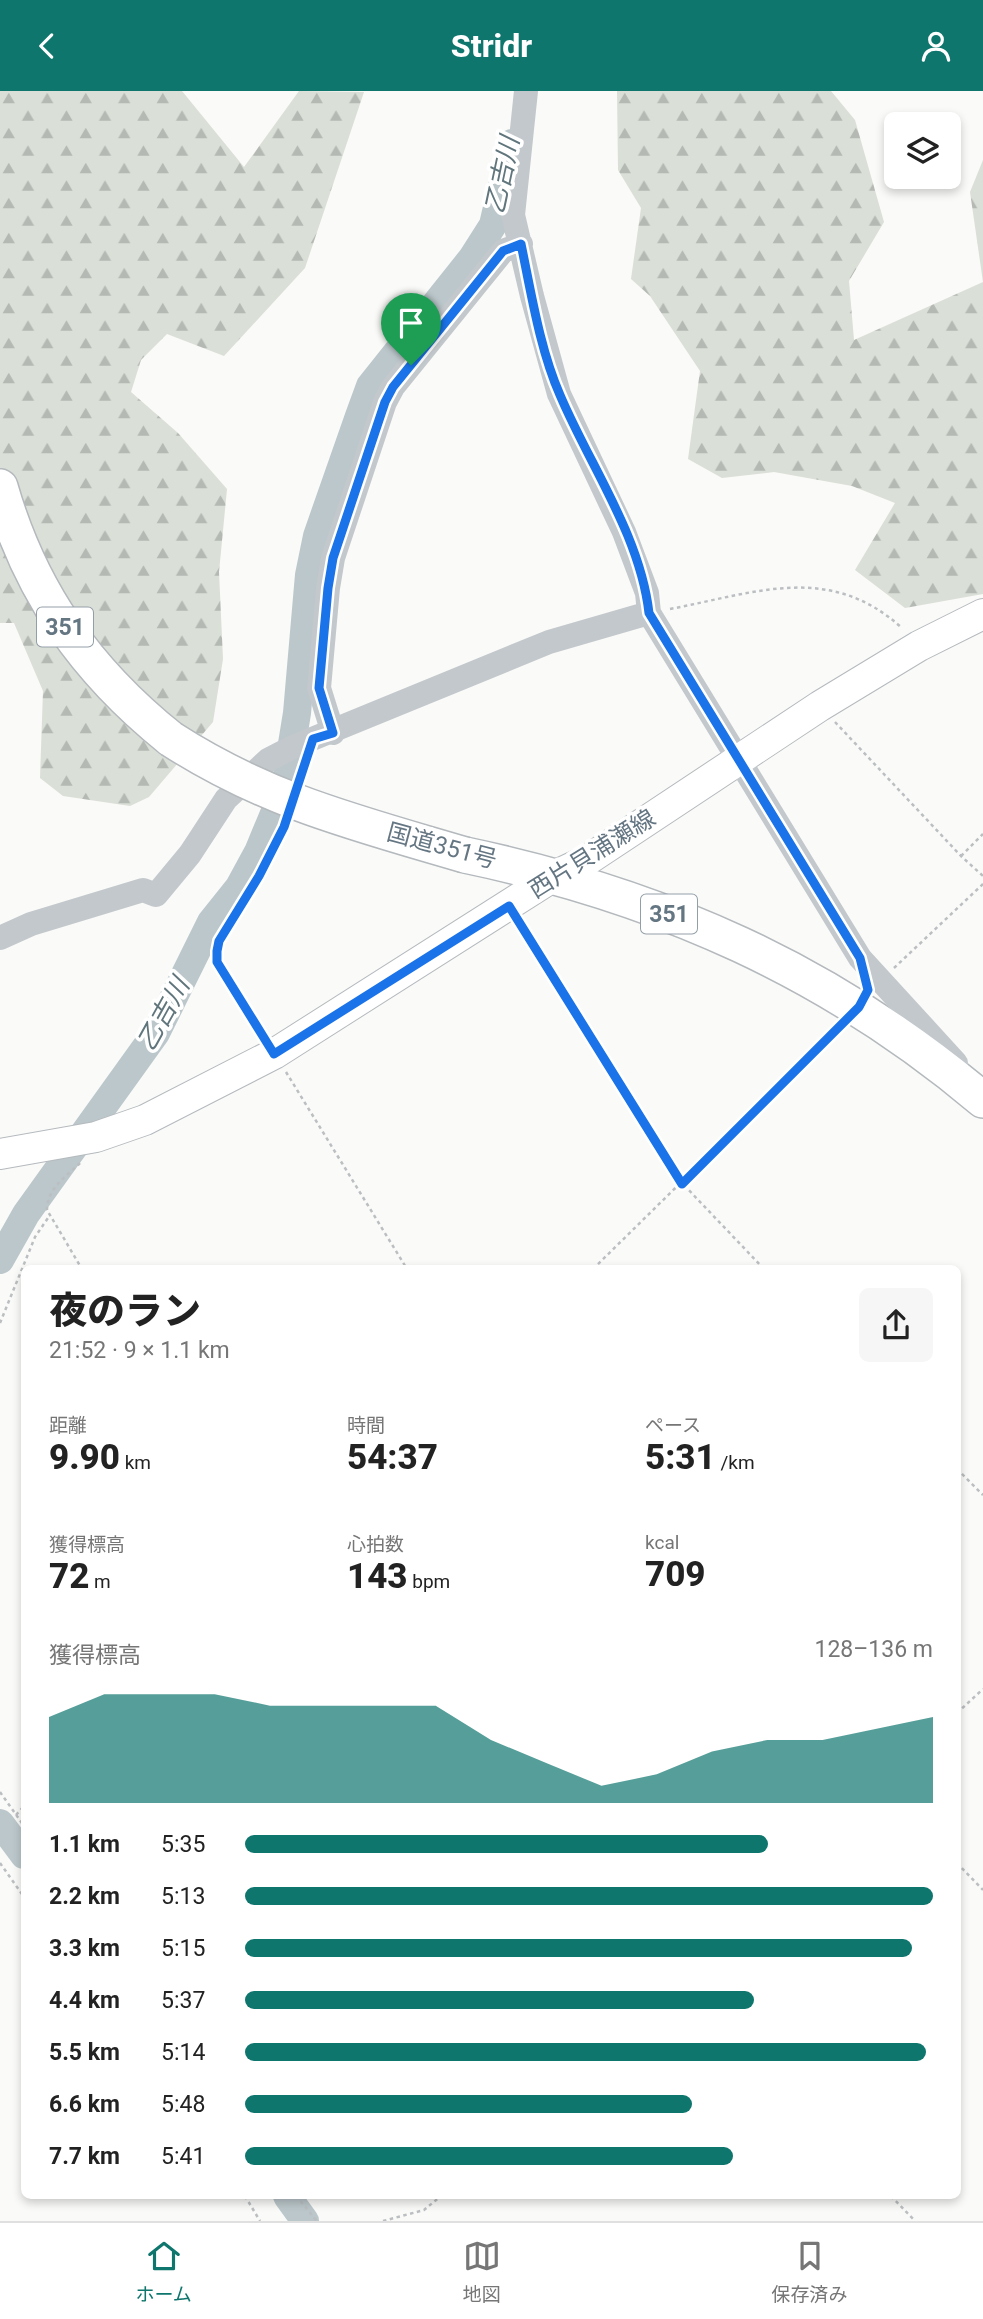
<!DOCTYPE html>
<html lang="ja">
<head>
<meta charset="utf-8">
<style>
  :root { --surface:#fff; --page:#f6f6f6; --text:#222; --muted:#767676; --line:#e0e0e0; --accent:#0f766e }
  body { margin:0; font-family:Roboto,"Noto Sans JP",sans-serif; background:var(--page); color:var(--text); height:100vh; display:flex; flex-direction:column; font-size:26px; white-space:nowrap }
  * { box-sizing:border-box; margin:0 }
  p { font-size:23px; color:var(--muted) }
  .icon { flex:none; width:38px; height:38px; fill:none; stroke:currentColor; stroke-width:2; stroke-linecap:round; stroke-linejoin:round }
  .map { position:relative; flex:1; overflow:hidden }
  .details { position:absolute; left:21px; top:1174px; width:940px; height:934px; display:flex; flex-direction:column; background:var(--surface); border-radius:10px; box-shadow:0 4px 10px #0003 }
  .details>* { flex:none }
  .buttons { position:absolute; left:884px; top:21px; display:grid; gap:14px }
  .buttons a { display:grid; place-items:center; width:77px; height:77px; border-radius:10px; background:var(--surface); box-shadow:0 4px 10px #0003; font-size:35px }
  .pin { position:absolute; display:grid; place-items:center; width:60px; height:60px; color:#fff; margin:-72px -30px; border-radius:50% 50% 50% 0; rotate:-45deg; box-shadow:0 0 7px #0007 }
  .pin .icon { rotate:45deg }
  .round { display:grid; place-items:center; flex:none; width:74px; height:74px; border-radius:10px; background:var(--page) }
  .overview { display:flex; align-items:center; justify-content:space-between; height:119px; padding:0 28px }
  h1 { font-size:38px; font-weight:800; line-height:52px }
  .figures { display:grid; grid-template-columns:repeat(3,1fr); gap:10px; height:119px; padding:7px 28px }
  .figures div { display:grid; align-content:center }
  .figures b { font-size:35px; font-weight:800 }
  .figures small { font-size:19px; font-weight:400 }
  .figures p { font-size:19px }
  .chart { height:196px; padding:14px 28px }
  .chart p { display:flex; justify-content:space-between }
  .chart svg { width:100%; height:126px; margin-top:7px; fill:var(--accent); opacity:.7 }
  ul { padding:0 28px; list-style:none; font-size:23px }
  li { display:grid; grid-template-columns:112px 84px 1fr; align-items:center; height:52px }
  li i { height:18px; border-radius:9px; background:var(--accent) }
  header { display:flex; justify-content:space-between; align-items:center; height:91px; padding:0 28px; background:var(--accent); color:#fff; font-size:32px; font-weight:800 }
  .dock { display:flex; justify-content:space-around; align-items:center; height:98px; border-top:2px solid var(--line); background:var(--surface); font-size:19px; color:var(--muted) }
  .dock a { display:grid; justify-items:center; gap:4px }
  .dock .active { color:var(--accent) }
  .map>svg:first-child { display:block }
  .forest { fill:url(#forest-firs) }
  .lines { fill:none; stroke-linecap:round; stroke-linejoin:round }
  .river { stroke:#bbc7cb; stroke-width:28 }
  .major-casing { stroke:#b5babe; stroke-width:32 }
  .highway-casing { stroke:#b4b9bd; stroke-width:38 }
  .path { stroke:#bbbfc2; stroke-width:2.5; stroke-dasharray:3.5 3.5; stroke-linecap:butt }
  .minor { stroke:#c3c8cc; stroke-width:24 }
  .major { stroke:#fff; stroke-width:30 }
  .highway { stroke:#fff; stroke-width:35 }
  .highway-bridge-casing { stroke:#b4b9bd; stroke-width:38; stroke-linecap:butt }
  .highway-bridge { stroke:#fff; stroke-width:35 }
  .route-casing { stroke:#fff; stroke-width:14 }
  .route { stroke:#1a73e8; stroke-width:9 }
  .labels { text-anchor:middle; dominant-baseline:central; stroke-width:7; stroke-linejoin:round; paint-order:stroke }
  .shield { fill:#fff; stroke:#939fa8; stroke-width:2 }
  .shield-label { font-size:23px; font-weight:bold; fill:#657683 }
  .street-label { font-size:24px; fill:#657683; stroke:#fff }
  .water-label { font-size:26px; font-style:italic; fill:#60757c; stroke:#fff }
</style>
</head>
<body>
<header><svg class="icon" aria-label="back" viewBox="0 0 24 24"><path d="M15 5l-7 7 7 7"/></svg>Stridr<svg class="icon" aria-label="person" viewBox="0 0 24 24"><circle cx="12" cy="8" r="4"/><path d="M4 21q1-7 8-7t8 7"/></svg></header>
<div class="map">
<svg width="983" height="2130" viewBox="0 0 983 2130">
  <defs>
    <pattern id="forest-firs" width="22" height="20" patternUnits="userSpaceOnUse" patternTransform="scale(1.75)"><rect width="22" height="20" fill="#dadfd7"/><path d="M5 1l3.5 6h-7zM16 11l3.5 6h-7z" fill="#b4b9b4"/></pattern>
  </defs>
  <rect width="100%" height="100%" fill="#fafaf8"/>
  <path class="forest" d="M0,0H182L244,76L299,0L364,1L305,177L224,265L167,243L141,269L131,301L178,342L227,398L219,481L223,568L213,631L149,706L130,715L63,705L40,687L43,600L14,532H0Z
    M617,0H831L855,29L884,131L849,190L854,249L983,191L970,101L983,69V503L905,517L855,479L895,412L852,395L774,381L722,387L688,368L700,280L650,205L631,188L641,117L618,79Z"/>
  <g class="lines">
    <path class="river" d="M0,1169L26,1123L156,942L211,831L239,796L258,761L285,696L297,622L309,484L317,445L359,325L370,295L472,167L493,134L512,52
      M0,1732L24,1764
      M287,2105L305,2130"/>
    <g class="major-casing">
      <path id="major" d="M0,1063L96,1046L145,1029L274,963L554,785L586,770L820,615L919,555L983,523"/>
    </g>
    <g class="highway-casing">
      <path id="highway" d="M0,396C30,501 86,580 171,648
        M465,764C661,805 830,880 983,1009"/>
    </g>
    <path class="path" d="M670,518C755,502 829,471 902,537
      M835,631L961,765L983,785
      M301,685L306,671
      M961,765L983,743
      M520,834L670,1076L683,1093L764,1178
      M894,877L983,793
      M262,942L217,871L219,850L259,785L285,735
      M286,981L407,1178
      M80,1072C66,1086 47,1097 47,1119L82,1178
      M593,1178L838,937
      M0,1232L35,1146L50,1124
      M957,1378L983,1404
      M957,1622L983,1598
      M0,1701L24,1735
      M16,1724L24,1715
      M0,1772L24,1806
      M957,1772L983,1799
      M245,2105L260,2130
      M296,2105L317,2130
      M891,2105L915,2130
      M383,2130L424,2119L441,2105"/>
    <path class="minor" d="M526,0L513,124L532,205L559,303L624,441L647,502L649,522L860,867L956,972
      M333,642L319,597L328,497L333,467L385,311L393,296L503,160L521,153
      M0,847L31,833L143,799L156,804L190,763L226,708L268,669L295,655L549,551L649,522"/>
    <use href="#major" class="major"/>
    <use href="#highway" class="highway"/>
    <g class="highway-bridge-casing">
      <path id="highway-bridge" d="M171,648C267,710 357,732 465,764"/>
    </g>
    <use href="#highway-bridge" class="highway-bridge"/>
  </g>
  <g class="lines">
    <g class="route-casing">
      <path id="route" d="M521,153C531,201 540,259 560,304C590,375 640,444 649,522L860,867L868,899L859,916L682,1093L509,815L274,963L217,871V860L219,850L259,785L284,736L313,648L333,642L319,597L328,497L333,467L385,311L393,296L503,160Z"/>
    </g>
    <use href="#route" class="route"/>
  </g>
  <g class="labels">
    <g class="shield">
      <rect x="37" y="516.5" width="56" height="39" rx="5"/>
      <rect x="641" y="803.5" width="56" height="39" rx="5"/>
    </g>
    <g class="shield-label">
      <text x="65" y="536">351</text>
      <text x="669" y="823">351</text>
    </g>
    <g class="street-label">
      <text transform="translate(442 755) rotate(15)">国道351号</text>
      <text transform="translate(592 763) rotate(-32)">西片貝浦瀬線</text>
    </g>
    <g class="water-label">
      <text transform="translate(502 84) rotate(-78)">乙吉川</text>
      <text transform="translate(163 923) rotate(-61)">乙吉川</text>
    </g>
  </g>
</svg>
<div class="buttons">
<a><svg class="icon" aria-label="layers" viewBox="0 0 24 24"><path d="M12 4l9 5-9 5-9-5zM3 14l9 5 9-5"/></svg></a>
</div>
<div class="pin" style="left:411px;top:274px;background:#1e9e55"><svg class="icon" aria-label="arrive" viewBox="0 0 24 24"><path d="M6 21V4h12l-3 4 3 4H6"/></svg></div>
<section class="details">
<div class="overview"><div><h1>夜のラン</h1><p>21:52 · 9 × 1.1 km</p></div><a class="round"><svg class="icon" aria-label="share" viewBox="0 0 24 24"><path d="M12 15V3M7 8l5-5 5 5M5 13v7h14v-7"/></svg></a></div>
<div class="figures">
<div><p>距離</p><b>9.90<small> km</small></b></div>
<div><p>時間</p><b>54:37</b></div>
<div><p>ペース</p><b>5:31<small> /km</small></b></div>
</div>
<div class="figures">
<div><p>獲得標高</p><b>72<small> m</small></b></div>
<div><p>心拍数</p><b>143<small> bpm</small></b></div>
<div><p>kcal</p><b>709</b></div>
</div>
<div class="chart"><p><span>獲得標高</span>128–136 m</p>
<svg viewBox="0 0 160 44" preserveAspectRatio="none"><path d="M0 44V14L10 6L20 6L30 6L40 10L50 10L60 10L70 10L80 22L90 30L100 38L110 34L120 26L130 22L140 22L150 18L160 14V44z"/></svg>
</div>
<ul>
<li><b>1.1 km</b>5:35<i style="width:76%"></i></li>
<li><b>2.2 km</b>5:13<i style="width:100%"></i></li>
<li><b>3.3 km</b>5:15<i style="width:97%"></i></li>
<li><b>4.4 km</b>5:37<i style="width:74%"></i></li>
<li><b>5.5 km</b>5:14<i style="width:99%"></i></li>
<li><b>6.6 km</b>5:48<i style="width:65%"></i></li>
<li><b>7.7 km</b>5:41<i style="width:71%"></i></li>
</ul>
</section>
</div>
<nav class="dock">
<a class="active"><svg class="icon" aria-label="home" viewBox="0 0 24 24"><path d="M3 11l9-7 9 7M6 9v11h12V9"/></svg>ホーム</a>
<a><svg class="icon" aria-label="map" viewBox="0 0 24 24"><path d="M3 6l6-2 6 2 6-2v14l-6 2-6-2-6 2zM9 4v14M15 6v14"/></svg>地図</a>
<a><svg class="icon" aria-label="saved" viewBox="0 0 24 24"><path d="M7 4h10v16l-5-4-5 4z"/></svg>保存済み</a>
</nav>
</body>
</html>
